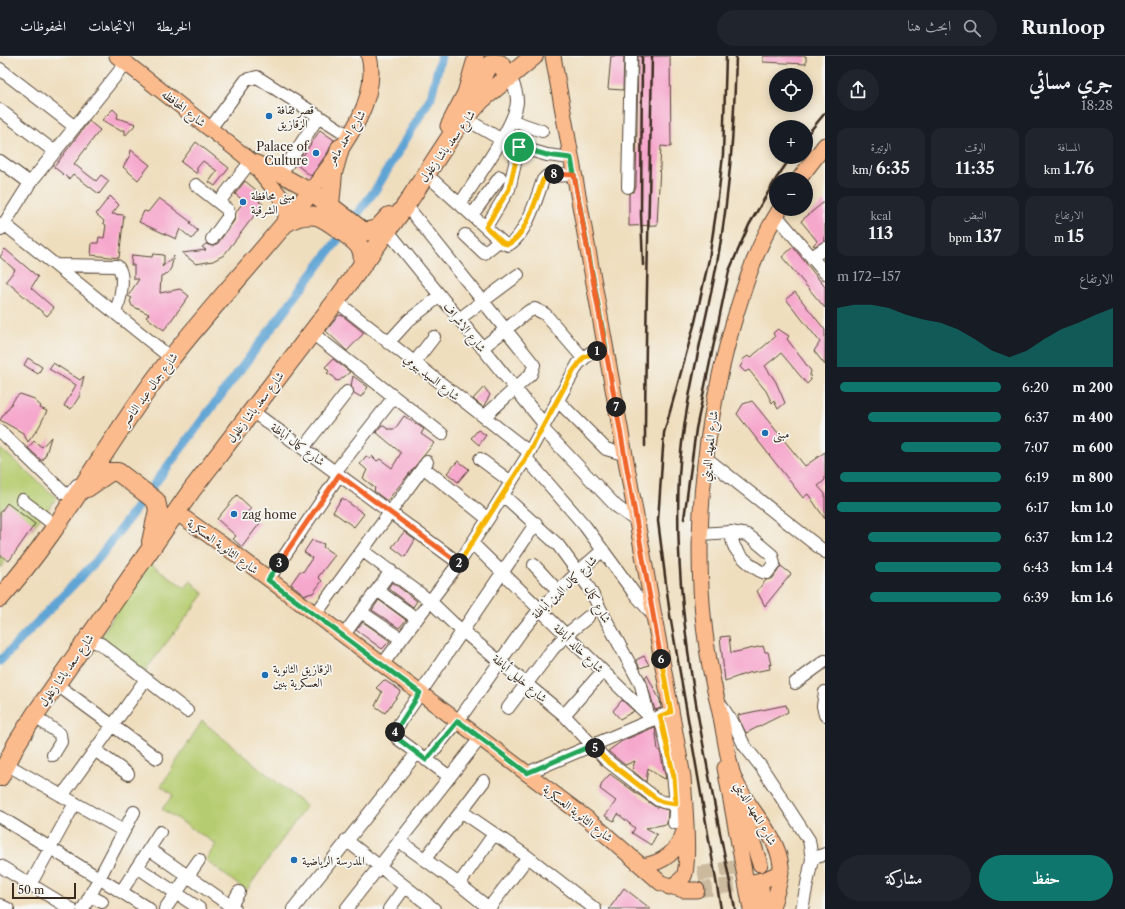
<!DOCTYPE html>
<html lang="ar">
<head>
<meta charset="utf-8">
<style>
  :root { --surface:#171b24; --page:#20242c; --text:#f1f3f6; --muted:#9ea1a6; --line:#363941; --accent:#0f766e }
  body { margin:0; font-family:"Libre Caslon Text",Amiri,serif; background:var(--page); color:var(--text); direction:rtl; height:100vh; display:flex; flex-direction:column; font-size:15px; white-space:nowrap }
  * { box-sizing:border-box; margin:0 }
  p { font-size:13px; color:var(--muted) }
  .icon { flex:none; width:22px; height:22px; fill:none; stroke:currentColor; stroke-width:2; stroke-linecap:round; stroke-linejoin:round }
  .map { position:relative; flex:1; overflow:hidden; direction:ltr }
  .details { display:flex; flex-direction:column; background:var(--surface); width:300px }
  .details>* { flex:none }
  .buttons { position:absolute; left:769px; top:12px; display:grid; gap:8px }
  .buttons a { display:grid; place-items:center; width:44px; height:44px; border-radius:50%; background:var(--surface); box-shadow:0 2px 10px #0003; font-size:20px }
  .scale { position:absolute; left:12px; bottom:10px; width:64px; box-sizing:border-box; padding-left:4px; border:2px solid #3b2a1e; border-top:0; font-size:11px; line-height:14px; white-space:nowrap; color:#3b2a1e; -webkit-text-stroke:3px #f6f6f2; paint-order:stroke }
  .pin { position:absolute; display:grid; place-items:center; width:34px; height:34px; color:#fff; margin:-17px; border:2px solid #fff; border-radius:50%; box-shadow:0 1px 4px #0007 }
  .km { position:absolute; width:20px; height:20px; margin:-10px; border-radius:50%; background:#222; color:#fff; font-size:11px; line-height:20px; text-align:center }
  .round { display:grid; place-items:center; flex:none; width:42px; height:42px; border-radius:21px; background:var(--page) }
  .head { display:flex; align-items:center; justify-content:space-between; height:68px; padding:0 12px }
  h1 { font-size:22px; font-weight:700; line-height:30px }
  .figures { display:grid; grid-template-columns:repeat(3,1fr); gap:6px; height:68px; padding:4px 12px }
  .figures div { display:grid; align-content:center; border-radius:10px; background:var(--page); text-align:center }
  .figures b { font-size:17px; font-weight:700 }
  .figures small { font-size:11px; font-weight:400 }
  .figures p { font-size:11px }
  .chart { height:112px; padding:8px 12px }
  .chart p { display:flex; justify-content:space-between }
  .chart svg { width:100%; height:72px; margin-top:4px; fill:var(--accent); opacity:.7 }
  .button { display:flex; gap:8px; margin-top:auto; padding:8px 12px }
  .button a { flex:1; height:46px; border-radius:24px; background:var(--accent); color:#fff; font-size:16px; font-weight:700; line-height:46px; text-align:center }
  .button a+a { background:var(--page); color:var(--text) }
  ul { padding:0 12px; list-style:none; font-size:13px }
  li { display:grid; grid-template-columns:64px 48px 1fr; align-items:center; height:30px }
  li i { height:10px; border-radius:5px; background:var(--accent) }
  header { display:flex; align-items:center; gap:24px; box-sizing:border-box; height:56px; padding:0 20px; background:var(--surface); border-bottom:1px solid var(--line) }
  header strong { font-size:19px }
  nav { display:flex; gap:22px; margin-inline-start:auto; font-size:14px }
  .search { width:280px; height:36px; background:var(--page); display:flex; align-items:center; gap:10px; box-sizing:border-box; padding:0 14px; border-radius:22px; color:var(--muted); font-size:15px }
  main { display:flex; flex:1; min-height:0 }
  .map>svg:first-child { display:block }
  .green { fill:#b6cc70; stroke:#787b47 }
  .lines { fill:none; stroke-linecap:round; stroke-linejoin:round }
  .canal { stroke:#5fa4d4; stroke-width:9 }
  .building { fill:#f6a7cc }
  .major-tunnel { stroke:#cbba9e; stroke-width:15; stroke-dasharray:15 8; stroke-linecap:butt }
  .minor-casing { stroke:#564536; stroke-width:14 }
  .major-casing { stroke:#564536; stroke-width:17 }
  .highway-casing { stroke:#564536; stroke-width:20 }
  .minor { stroke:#fff; stroke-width:12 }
  .major { stroke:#fbbb8d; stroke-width:15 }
  .highway { stroke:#fbbb8d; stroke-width:18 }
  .rail { stroke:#3b2a1e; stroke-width:2.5 }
  .split-1-casing { stroke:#fff; stroke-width:8 }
  .split-2-casing { stroke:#fff; stroke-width:8 }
  .split-3-casing { stroke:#fff; stroke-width:8 }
  .split-4-casing { stroke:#fff; stroke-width:8 }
  .split-5-casing { stroke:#fff; stroke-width:8 }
  .split-6-casing { stroke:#fff; stroke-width:8 }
  .split-7-casing { stroke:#fff; stroke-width:8 }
  .split-8-casing { stroke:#fff; stroke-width:8 }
  .split-9-casing { stroke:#fff; stroke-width:8 }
  .split-1 { stroke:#22a559; stroke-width:5 }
  .split-2 { stroke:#f5b400; stroke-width:5 }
  .split-3 { stroke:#f0652b; stroke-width:5 }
  .split-4 { stroke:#22a559; stroke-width:5 }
  .split-5 { stroke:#22a559; stroke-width:5 }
  .split-6 { stroke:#f5b400; stroke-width:5 }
  .split-7 { stroke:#f0652b; stroke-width:5 }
  .split-8 { stroke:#f0652b; stroke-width:5 }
  .split-9 { stroke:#f5b400; stroke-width:5 }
  .poi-dot { fill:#1f6fb2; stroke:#f6f6f2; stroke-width:1.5 }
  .labels { text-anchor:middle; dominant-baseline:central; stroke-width:3.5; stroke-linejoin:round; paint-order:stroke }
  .street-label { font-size:12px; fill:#3b2a1e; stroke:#f6f6f2 }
  .poi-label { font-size:12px; fill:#3b2a1e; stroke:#f6f6f2; text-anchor:start }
</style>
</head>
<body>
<header>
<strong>Runloop</strong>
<div class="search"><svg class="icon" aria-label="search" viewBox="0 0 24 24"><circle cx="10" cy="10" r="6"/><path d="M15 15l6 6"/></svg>ابحث هنا</div>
<nav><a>الخريطة</a><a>الاتجاهات</a><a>المحفوظات</a></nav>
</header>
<main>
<section class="details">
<div class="head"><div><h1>جري مسائي</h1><p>18:28</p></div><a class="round"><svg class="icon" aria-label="share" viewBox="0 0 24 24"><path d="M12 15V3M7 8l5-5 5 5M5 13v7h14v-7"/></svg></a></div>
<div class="figures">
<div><p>المسافة</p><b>1.76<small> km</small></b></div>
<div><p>الوقت</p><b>11:35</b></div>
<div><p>الوتيرة</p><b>6:35<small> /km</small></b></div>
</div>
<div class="figures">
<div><p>الارتفاع</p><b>15<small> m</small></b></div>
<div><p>النبض</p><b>137<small> bpm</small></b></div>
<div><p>kcal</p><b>113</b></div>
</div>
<div class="chart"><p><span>الارتفاع</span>157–172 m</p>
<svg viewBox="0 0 160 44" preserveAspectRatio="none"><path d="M0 44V8L10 6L20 6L30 8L40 12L50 15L60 17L70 21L80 27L90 34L100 38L110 34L120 27L130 21L140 17L150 12L160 8V44z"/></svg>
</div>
<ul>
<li><b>200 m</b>6:20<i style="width:98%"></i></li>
<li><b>400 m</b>6:37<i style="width:81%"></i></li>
<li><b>600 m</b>7:07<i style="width:61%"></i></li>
<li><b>800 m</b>6:19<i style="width:98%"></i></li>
<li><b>1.0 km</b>6:17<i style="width:100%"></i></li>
<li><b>1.2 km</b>6:37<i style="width:81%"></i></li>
<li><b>1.4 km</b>6:43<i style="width:77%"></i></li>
<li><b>1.6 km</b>6:39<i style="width:80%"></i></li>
</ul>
<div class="button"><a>حفظ</a><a>مشاركة</a></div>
</section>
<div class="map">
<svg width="825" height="853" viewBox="0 0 825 853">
  <rect width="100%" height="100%" fill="#f6f6f2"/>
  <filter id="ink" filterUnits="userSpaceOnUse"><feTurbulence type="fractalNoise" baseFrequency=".025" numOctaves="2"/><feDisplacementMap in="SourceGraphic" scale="8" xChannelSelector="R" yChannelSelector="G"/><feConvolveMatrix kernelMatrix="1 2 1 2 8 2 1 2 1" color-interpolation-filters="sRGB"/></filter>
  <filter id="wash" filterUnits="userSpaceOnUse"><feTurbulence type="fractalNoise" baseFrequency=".012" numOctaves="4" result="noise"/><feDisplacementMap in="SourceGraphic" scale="16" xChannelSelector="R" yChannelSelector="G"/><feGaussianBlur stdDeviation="0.9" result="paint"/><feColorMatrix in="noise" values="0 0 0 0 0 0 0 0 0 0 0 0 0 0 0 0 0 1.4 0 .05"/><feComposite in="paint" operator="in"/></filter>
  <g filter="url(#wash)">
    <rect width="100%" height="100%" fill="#efdebe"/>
    <path class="green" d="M0,392L57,442L0,512Z
      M148,506L185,532L191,525L204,538L144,616L100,582Z
      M202,665L306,750L246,835L206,804L216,788L162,753L173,739L161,730Z"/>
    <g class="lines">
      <path class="canal" d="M0,605L98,503L376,133L431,41L441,0"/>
    </g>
    <g id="blocks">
      <path class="building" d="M611,0H624L623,34L608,33Z
        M638,0H670L671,91L661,90L657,169L629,170V138L634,135L636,131Z
        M763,0H806V8L763,6Z
        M113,53L118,58L117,62L136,68L125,80V74H119L102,64Z
        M89,65L100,74L74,108L96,125L101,119L109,125L99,138L73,118L69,123L54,111Z
        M320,74L334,84L328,96L311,120L297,109Z
        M196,86L229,112L215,130L209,126L217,115L203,105L197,112V118L181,106Z
        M131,94L150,109L138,124L123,111L130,99Z
        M245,125L261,138L263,141L259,146L263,148L224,199L213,205L196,208L182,197L206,194L202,191L206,188L212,190L218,187L234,165L236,156L244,145L235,138Z
        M110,140L119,149L112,158L124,159L119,202L91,199L92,187H98L99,181L104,182L106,169L103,167L104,165L96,158Z
        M159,142L191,166L190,168L198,175L192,183L180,173L176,183L139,166L144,155L148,156Z
        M825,145V185L815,190L813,189L817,185L801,165Z
        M793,191L825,231V252L782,201Z
        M5,193L38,221L31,232L54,252L47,260L6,225L15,214L0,201Z
        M153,198L164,199V206L162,211L174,200L171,212L168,217L161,220L160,237L180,233L189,240L164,274L146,261L149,258L132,250L130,245L132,242L128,240L139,223H134V209H131L132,199L152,201Z
        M795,236L825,274V309L814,295L820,286L786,243Z
        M339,259L343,260L364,277L347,295L326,275Z
        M778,273L789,280L787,283L811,315L810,319L811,324L807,328L781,297L765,310L776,326L785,347L778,353L774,345L772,347L766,335L749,314L745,316L740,311L743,306L742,304L748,300L750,302L775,281L773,277Z
        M28,302L42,311L38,318L24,309Z
        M333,303L350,316L339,325L335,324L334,321L327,317L329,315L325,311Z
        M53,307L80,324L84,320L79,341L71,353L64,350L76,329L49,313Z
        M353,320L368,331L361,341L354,337L351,330Z
        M484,331L490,339L483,351L473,343Z
        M20,338L32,342L41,350L40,352L47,355L39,371L28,386L23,377L0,364L16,341Z
        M752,345L805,410L825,396V424L818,430L825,438V463L808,438L803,442L737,358L743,348Z
        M404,360L424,373L421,378L434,387L387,445L374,435L375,432L363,422L367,414L360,408L366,400L370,403L372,400L377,405L380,403L392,412L401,397L376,376L382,369L388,373H395Z
        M478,374L486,379L479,389L471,382Z
        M51,381L46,398L43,404H41L28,392L34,385L42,391Z
        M458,405L469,413L458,426L447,417Z
        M237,439L251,452L246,458L260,467L242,491L233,483L236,480L217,463Z
        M342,442L364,458L354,471L333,456Z
        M7,447L35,468L9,505L0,499V457Z
        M404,476L415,484L405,501L392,491Z
        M312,484L324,488L323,491L335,499L318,521L322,525L313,537L305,539L291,528L300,515L303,516L312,502L304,496Z
        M781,510L791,518L765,550L757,535L766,524L773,522Z
        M392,526L417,545L413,551L388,532Z
        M379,544L406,564L399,572L372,554Z
        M363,566L390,585L382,593L356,574Z
        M729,580L731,597L763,590L765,596H768L771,609L769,608L770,613L748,617L725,625L720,581Z
        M644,600L649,609L640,612L636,604Z
        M647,619L660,644L661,652L655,654L645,621Z
        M384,624L401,635L385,657L375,650L382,636L376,632Z
        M622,644L634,655L620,663L613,655Z
        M786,649L788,656L746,677L739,663L738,659Z
        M655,671L658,694L660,695L666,723L660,721L648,712L646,726L632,714L635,705L625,709L608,695L622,685Z
        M610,718L654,750L668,754L667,768L646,772L657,778L651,789L632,777L635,772L618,758L614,765L605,760L616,745L600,733L602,727Z
        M624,832L651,853H609Z"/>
    </g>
  </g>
  <g filter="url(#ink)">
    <use href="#blocks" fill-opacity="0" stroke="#564536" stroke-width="1"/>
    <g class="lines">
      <path class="major-tunnel" d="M698,818L746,810
        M697,834L748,827"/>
      <g class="minor-casing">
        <path id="minor" d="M0,13L75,71
          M0,54L55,96
          M464,62L509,88L547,99L571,102
          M513,65L542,75
          M210,73L246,24L257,21L348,79
          M0,105L30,127
          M281,118L319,60
          M426,118L503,187L508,189C526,180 537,141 543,124L547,120L574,119
          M196,129L228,154V161L212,183
          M628,131L631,0
          M219,146L251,105
          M460,148C474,126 517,67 517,45C517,36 514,29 510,21
          M406,149L534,309L531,318L484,361
          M472,159L500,121
          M776,159L825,217
          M3,167L171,302
          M486,171L509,133L519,91
          M1,173L30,127L126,7
          M387,174L544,368
          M465,179L484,197L500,184
          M812,201L825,192
          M56,209L117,210C126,218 121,247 114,256
          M336,245L529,396
          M459,263L518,219
          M312,277L442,378
          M388,287L409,264L440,240
          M482,292L529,255L535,253L545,258L583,302
          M414,307L434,281
          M557,344L606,393L623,398
          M252,355L459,507
          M542,372L616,450L636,465
          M0,375L64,437L70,438L77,429
          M303,392L347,336
          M526,402L585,470L634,537L654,560
          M706,402L825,496
          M480,403L511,426
          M423,411L488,463
          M335,416L394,341
          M503,439L558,489L588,530L641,629L648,659
          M22,444L57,471
          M700,478L731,476C732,482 732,487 735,492C739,499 759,518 767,517L774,508L772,499L753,483L747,479L731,476
          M472,487L650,661
          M363,495L430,545L453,567L564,659L606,704L658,744L663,746L676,748
          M534,509L558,535
          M268,524L339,419
          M377,534L417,563
          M361,556L401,583
          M315,559L427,406
          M343,580L391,515
          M88,584L101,588L187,655
          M382,609L459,507L488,463L526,402L578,308L590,297L606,292
          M795,627L825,605
          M56,628L157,702
          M825,636L823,650L825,659
          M719,646L736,672L744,689L762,712L809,784L812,803L802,853
          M508,652L552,594L566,579L588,561
          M564,659L603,615
          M34,660L60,678L61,686L53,699
          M660,660C668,696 679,730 674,767
          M96,695L128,718
          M426,704L458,665L521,576L540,553L579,515L603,494
          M6,708L124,775
          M527,717L671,656
          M450,721L397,682L395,674L536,467
          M62,740L146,623
          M461,755L528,801L595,853
          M0,761L149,853
          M346,784L434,853
          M399,785L459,828L490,853
          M149,793L235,853
          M425,803L484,725
          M812,803L825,798
          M0,810L71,853
          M137,811L200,853
          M459,828L494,778
          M30,829L75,747
          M121,836L160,776
          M90,840L102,846
          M0,849L8,853
          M489,852L528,801
          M83,853L134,756
          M165,853L199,804
          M229,853L239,836
          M293,853L417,697
          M346,853L481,681
          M389,853L405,831"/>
      </g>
      <g class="major-casing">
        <path id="major" d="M117,0L251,105L284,145L286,152V167
          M553,0L683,721C684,737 690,808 684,820C680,826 675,828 669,831
          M448,70L465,37L476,0
          M251,105L271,113L311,135C337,98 381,48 369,0
          M799,123L825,89
          M172,462L177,459H180L237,499L589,764L661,827L683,834H697
          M725,712L751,853
          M739,744L760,808
          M642,810C663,807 678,796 684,775
          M761,825L762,853
          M748,827L766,823L781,816
          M772,853C775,839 782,824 781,810C778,776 742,749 732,716C726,695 724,673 719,652C687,526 698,391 733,268C745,228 757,189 780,153"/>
      </g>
      <g class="highway-casing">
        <path id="highway" d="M465,50L477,33L489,9L493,7L500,8L510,21
          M330,149L333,117L340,92
          M286,167C295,161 305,158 316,160C324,161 357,185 361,193C363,198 363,204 362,209
          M87,432L110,416H118L156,445L158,454L151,486
          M0,542C61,474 102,394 156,322C204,257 262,199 311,135L364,176L377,173L389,160
          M0,721L17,687L34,660L191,435L336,245L406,149L455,74L481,44L534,0"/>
      </g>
      <use href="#minor" class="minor"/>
      <use href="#major" class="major"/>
      <use href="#highway" class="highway"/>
      <path class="rail" d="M642,0L641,158L643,209
        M806,80L825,57
        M776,123L791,101
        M645,390C645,260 650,130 652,0
        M684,463L696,373L729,215L749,169L776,123
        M721,853L670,559L658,465L664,377L695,266L709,203L717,150L723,99L726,0
        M735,853C708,710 672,566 679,420C683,348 704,277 717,207C730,138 734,70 736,0"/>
    </g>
  </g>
  <g class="lines" filter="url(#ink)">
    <g class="split-1-casing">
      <path id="split-1" d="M519,91L547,99L571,102L606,292L597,295"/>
    </g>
    <g class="split-2-casing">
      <path id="split-2" d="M459,507L526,402L572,317L583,302L597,295"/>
    </g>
    <g class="split-3-casing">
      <path id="split-3" d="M279,507L339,419L459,507"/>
    </g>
    <g class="split-4-casing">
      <path id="split-4" d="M279,507L268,524L420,637L395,676"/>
    </g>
    <g class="split-5-casing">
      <path id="split-5" d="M395,676L397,682L426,704L458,665L527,717L593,689L595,692"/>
    </g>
    <g class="split-6-casing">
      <path id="split-6" d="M595,692L606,704L658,744L663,746L676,748L674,721L660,660L671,656L661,603"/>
    </g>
    <g class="split-7-casing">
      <path id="split-7" d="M616,351L661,603"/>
    </g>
    <g class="split-8-casing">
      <path id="split-8" d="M554,118L574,119L616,351"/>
    </g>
    <g class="split-9-casing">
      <path id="split-9" d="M519,91L509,133L486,171L503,187L508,188C526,181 537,140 543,124L547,120L554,118"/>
    </g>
    <use href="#split-1" class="split-1"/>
    <use href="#split-2" class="split-2"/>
    <use href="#split-3" class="split-3"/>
    <use href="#split-4" class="split-4"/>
    <use href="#split-5" class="split-5"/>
    <use href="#split-6" class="split-6"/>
    <use href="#split-7" class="split-7"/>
    <use href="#split-8" class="split-8"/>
    <use href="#split-9" class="split-9"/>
  </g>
  <g class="poi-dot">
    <circle cx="269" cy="60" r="4"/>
    <circle cx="316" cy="97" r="4"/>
    <circle cx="243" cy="146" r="4"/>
    <circle cx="765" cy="377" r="4"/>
    <circle cx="234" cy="458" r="4"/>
    <circle cx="265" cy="619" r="4"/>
    <circle cx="294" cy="804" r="4"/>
  </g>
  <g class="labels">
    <g class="street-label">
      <text transform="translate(184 52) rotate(38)">شارع المحافظه</text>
      <text transform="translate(346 81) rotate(-58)">شارع احمد ماهر</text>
      <text transform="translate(447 90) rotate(-54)">شارع سعد باشا زغلول</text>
      <text transform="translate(465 271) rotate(51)">شارع الاشراف</text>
      <text transform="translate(432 321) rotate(38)">شارع السيد بيومي</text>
      <text transform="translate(149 333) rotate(-54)">شارع جمال عبد الناصر</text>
      <text transform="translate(255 351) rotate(-53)">شارع سعد باشا زغلول</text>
      <text transform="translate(298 388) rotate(36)">شارع كمال أباظة</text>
      <text transform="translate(709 390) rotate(-83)">شارع المعهد الديني</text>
      <text transform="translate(223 490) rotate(36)">شارع الثانوية العسكرية</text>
      <text transform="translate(564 531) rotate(-44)">شارع كمال الدين أباظة</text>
      <text transform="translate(598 548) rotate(61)">شارع كمال</text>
      <text transform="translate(579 592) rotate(44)">شارع خالد أباظة</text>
      <text transform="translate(66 614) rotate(-55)">شارع سعد باشا زغلول</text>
      <text transform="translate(520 622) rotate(40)">شارع خليل أباظة</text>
      <text transform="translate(578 757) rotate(38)">شارع الثانوية العسكرية</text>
      <text transform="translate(756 757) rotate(60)">شارع المعهد الديني</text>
    </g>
    <g class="poi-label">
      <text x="277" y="53">قصر ثقافة<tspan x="277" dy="14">الزقازيق</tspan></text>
      <text x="308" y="90" text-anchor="end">Palace of<tspan x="308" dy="14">Culture</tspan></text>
      <text x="251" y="139">مبنى محافظة<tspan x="251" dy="14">الشرقية</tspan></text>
      <text x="773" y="377">مبنى</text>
      <text x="242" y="458">zag home</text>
      <text x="273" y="612">الزقازيق الثانوية<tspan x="273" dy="14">العسكرية بنين</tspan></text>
      <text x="302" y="804">المدرسة الرياضية</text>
    </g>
  </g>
</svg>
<div class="buttons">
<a><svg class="icon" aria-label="locate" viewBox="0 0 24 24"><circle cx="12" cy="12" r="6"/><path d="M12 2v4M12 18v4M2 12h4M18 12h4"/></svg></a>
<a>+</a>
<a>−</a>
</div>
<div class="scale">50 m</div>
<div class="pin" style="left:519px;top:91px;background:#1e9e55"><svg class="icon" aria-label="arrive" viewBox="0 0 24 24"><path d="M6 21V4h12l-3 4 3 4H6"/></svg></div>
<b class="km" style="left:597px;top:295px">1</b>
<b class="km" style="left:459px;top:507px">2</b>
<b class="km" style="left:279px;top:507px">3</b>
<b class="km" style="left:395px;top:676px">4</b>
<b class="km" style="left:595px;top:692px">5</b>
<b class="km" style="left:661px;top:603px">6</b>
<b class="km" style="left:616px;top:351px">7</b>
<b class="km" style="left:554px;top:118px">8</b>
</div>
</main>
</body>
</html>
